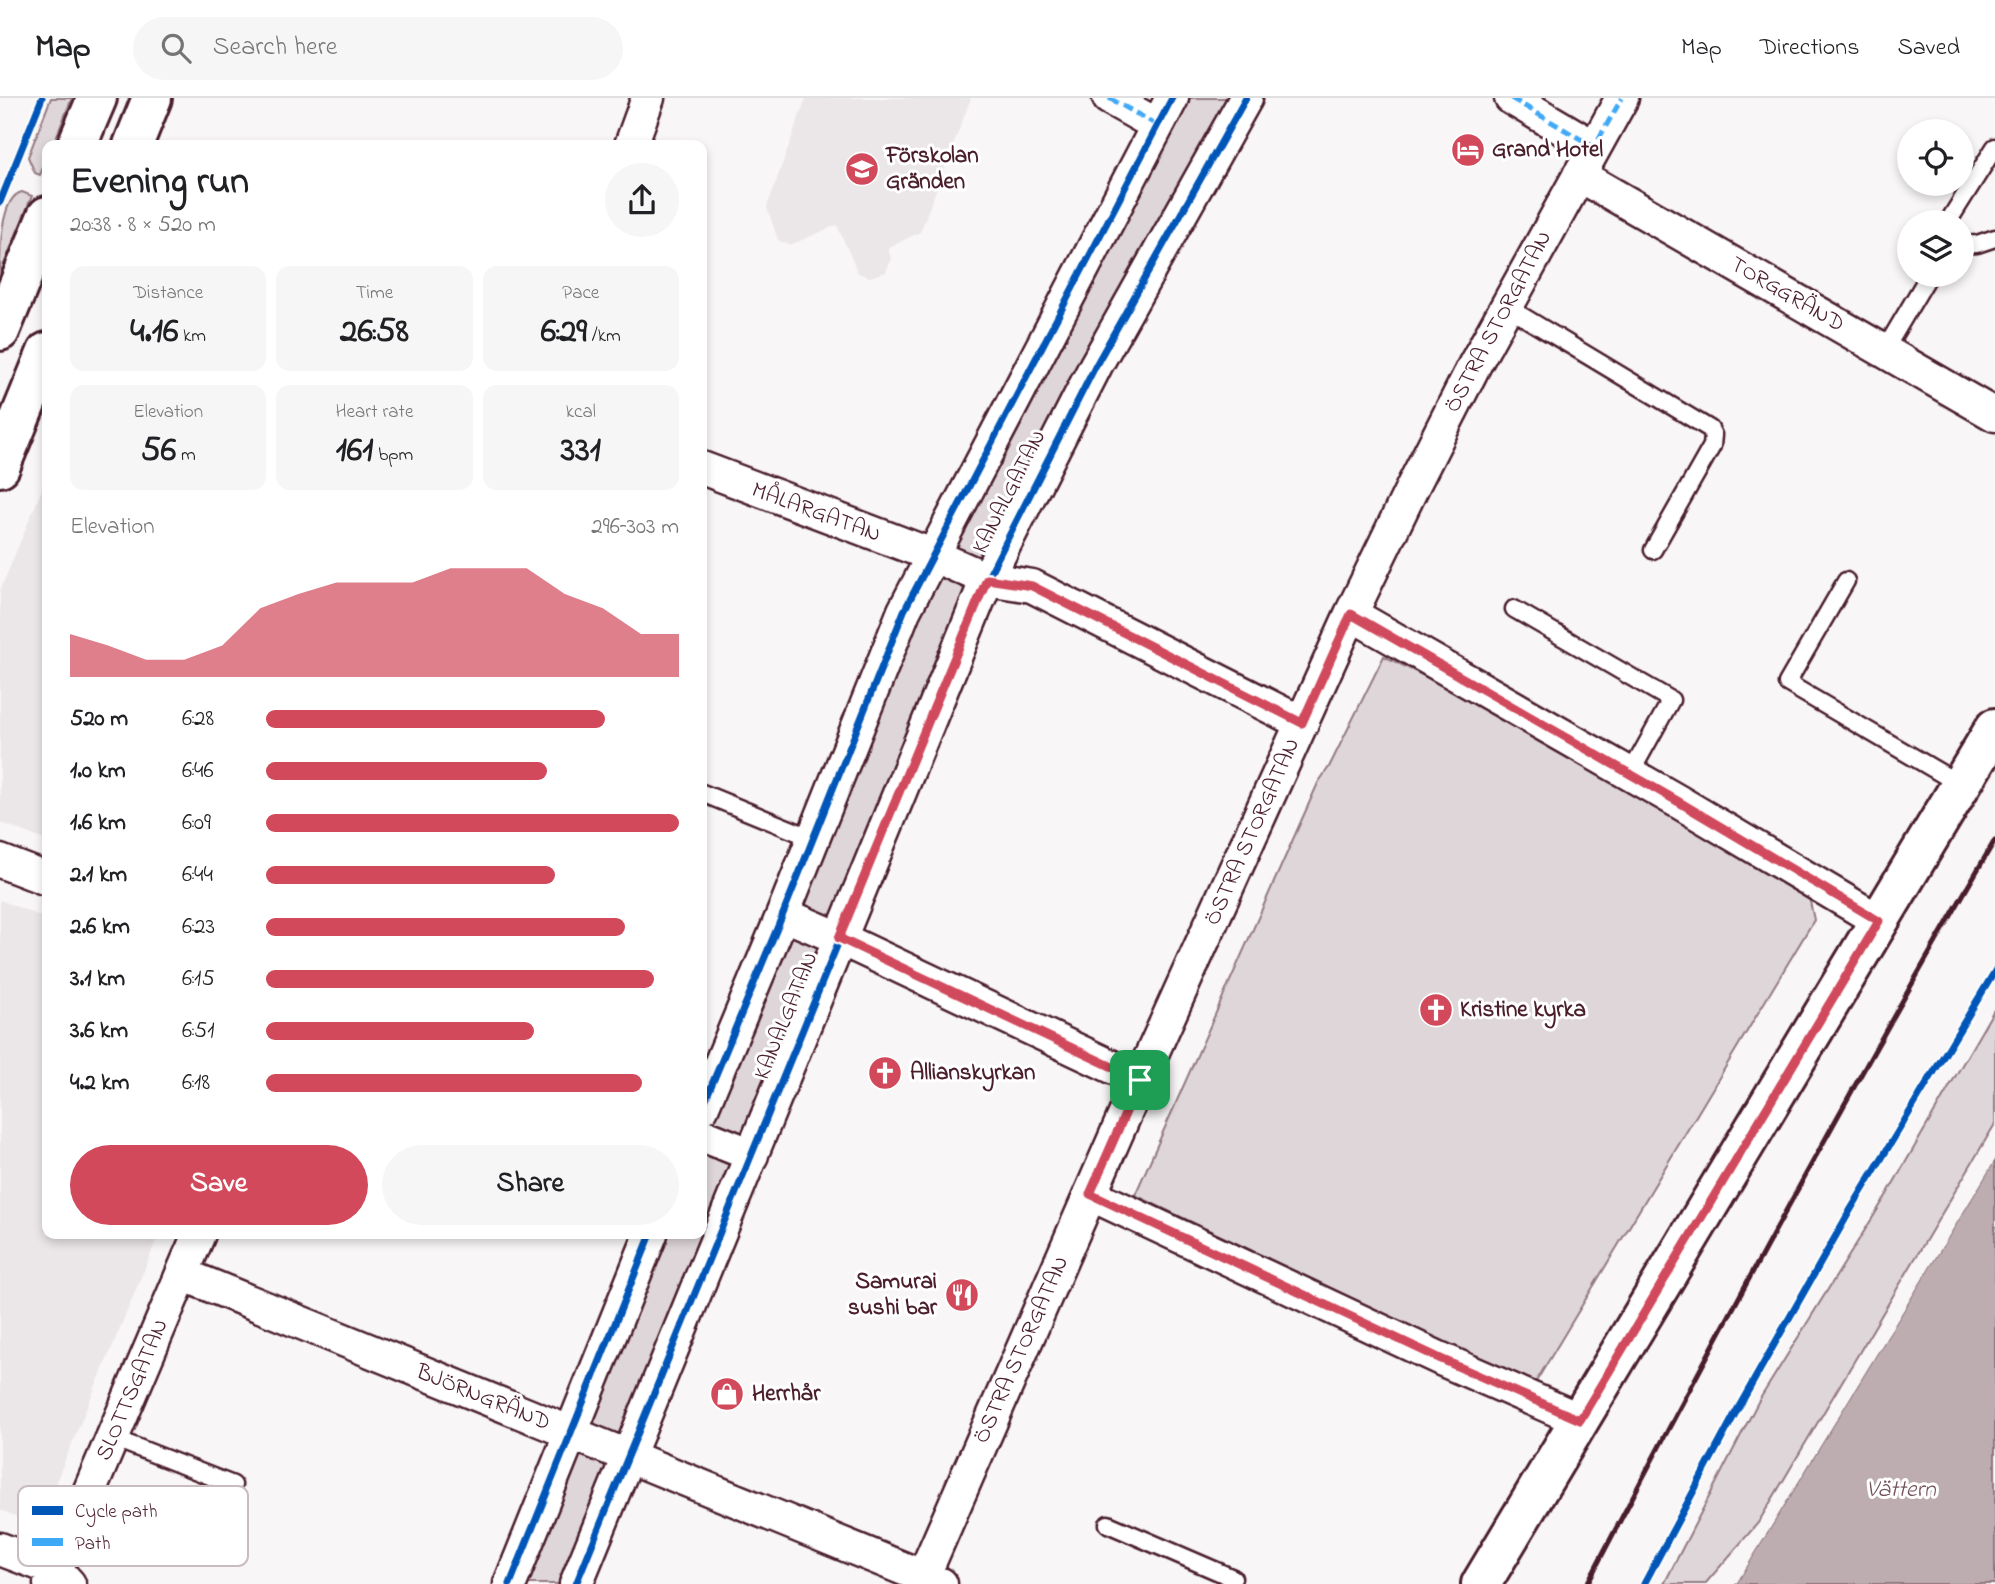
<!DOCTYPE html>
<html lang="en">
<head>
<meta charset="utf-8">
<style>
  :root { --surface:#fff; --page:#f6f6f6; --text:#202124; --muted:#757577; --line:#e0e0e0; --accent:#d1495b }
  body { margin:0; font-family:"Indie Flower",sans-serif; background:var(--page); color:var(--text); height:100vh; display:flex; flex-direction:column; font-size:26px; white-space:nowrap }
  * { box-sizing:border-box; margin:0 }
  p { font-size:23px; color:var(--muted) }
  .icon { flex:none; width:38px; height:38px; fill:none; stroke:currentColor; stroke-width:2; stroke-linecap:round; stroke-linejoin:round }
  .map { position:relative; flex:1; overflow:hidden }
  .panel { position:absolute; left:42px; top:42px; width:665px; height:1099px; display:flex; flex-direction:column; background:var(--surface); border-radius:14px; box-shadow:0 4px 10px #0003 }
  .panel>* { flex:none }
  .buttons { position:absolute; left:1897px; top:21px; display:grid; gap:14px }
  .buttons a { display:grid; place-items:center; width:77px; height:77px; border-radius:50%; background:var(--surface); box-shadow:0 4px 10px #0003; font-size:35px }
  .pin { position:absolute; display:grid; place-items:center; width:60px; height:60px; color:#fff; margin:-30px; border-radius:14px; box-shadow:0 4px 10px #0006 }
  .round { display:grid; place-items:center; flex:none; width:74px; height:74px; border-radius:37px; background:var(--page) }
  .headline { display:flex; align-items:center; justify-content:space-between; height:119px; padding:0 28px }
  h1 { font-size:38px; font-weight:700; line-height:52px }
  .metrics { display:grid; grid-template-columns:repeat(3,1fr); gap:10px; height:119px; padding:7px 28px }
  .metrics div { display:grid; align-content:center; border-radius:14px; background:var(--page); text-align:center }
  .metrics b { font-size:35px; font-weight:700 }
  .metrics small { font-size:19px; font-weight:400 }
  .metrics p { font-size:19px }
  .chart { height:196px; padding:14px 28px }
  .chart p { display:flex; justify-content:space-between }
  .chart svg { width:100%; height:126px; margin-top:7px; fill:var(--accent); opacity:.7 }
  .cta { display:flex; gap:14px; margin-top:auto; padding:14px 28px }
  .cta a { flex:1; height:80px; border-radius:42px; background:var(--accent); color:#fff; font-size:28px; font-weight:700; line-height:80px; text-align:center }
  .cta a+a { background:var(--page); color:var(--text) }
  ul { padding:0 28px; list-style:none; font-size:23px }
  li { display:grid; grid-template-columns:112px 84px 1fr; align-items:center; height:52px }
  li i { height:18px; border-radius:9px; background:var(--accent) }
  header { display:flex; align-items:center; gap:42px; box-sizing:border-box; height:98px; padding:0 35px; background:var(--surface); border-bottom:2px solid var(--line) }
  header strong { font-size:33px }
  nav { display:flex; gap:38px; margin-inline-start:auto; font-size:24px }
  .search { width:490px; height:63px; background:var(--page); display:flex; align-items:center; gap:18px; box-sizing:border-box; padding:0 24px; border-radius:38px; color:var(--muted); font-size:26px }
  .map>svg:first-child { display:block }
  .built { fill:#ebe6e8 }
  .green { fill:#ded6d9; stroke:#947a82; stroke-width:2 }
  .water { fill:#bdadb0; stroke:#8f747b; stroke-width:2 }
  .pier { fill:#f8f6f7 }
  .lines { fill:none; stroke-linecap:round; stroke-linejoin:round }
  .lane-casing { stroke:#4a1f2b; stroke-width:21 }
  .street-casing { stroke:#4a1f2b; stroke-width:37 }
  .secondary-casing { stroke:#4a1f2b; stroke-width:44 }
  .lane { stroke:#fff; stroke-width:16 }
  .street { stroke:#fff; stroke-width:32 }
  .secondary { stroke:#fff; stroke-width:38 }
  .rail { stroke:#4a1f2b; stroke-width:5 }
  .quiet { stroke:#3fa9f5; stroke-width:5; stroke-dasharray:10 5; stroke-linecap:butt }
  .cycleway-casing { stroke:#fff; stroke-width:11 }
  .cycleway { stroke:#0057b8; stroke-width:7 }
  .route-casing { stroke:#fff; stroke-width:14 }
  .route { stroke:#d1495b; stroke-width:9 }
  .labels { text-anchor:middle; dominant-baseline:central; stroke-width:6; stroke-linejoin:round; paint-order:stroke }
  .poi-label { font-size:23px; font-weight:bold; fill:#4a1f2b; stroke:#fff; text-anchor:start }
  .street-label { font-size:23px; fill:#4a1f2b; stroke:#fff }
  .water-label { font-size:24px; font-style:italic; fill:#72515a; stroke:#fff }
  .key { fill:#fff; stroke:#c9bcbf; stroke-width:2 }
  .key-label { font-size:19px; fill:#4a1f2b }
</style>
</head>
<body>
<header>
<strong>Map</strong>
<div class="search"><svg class="icon" aria-label="search" viewBox="0 0 24 24"><circle cx="10" cy="10" r="6"/><path d="M15 15l6 6"/></svg>Search here</div>
<nav><a>Map</a><a>Directions</a><a>Saved</a></nav>
</header>
<div class="map">
<svg width="1995" height="1486" viewBox="0 0 1995 1486">
  <rect width="100%" height="100%" fill="#f8f6f7"/>
  <filter id="ink" filterUnits="userSpaceOnUse"><feTurbulence type="fractalNoise" baseFrequency=".0143" numOctaves="2"/><feDisplacementMap in="SourceGraphic" scale="14" xChannelSelector="R" yChannelSelector="G"/><feConvolveMatrix kernelMatrix="1 2 1 2 8 2 1 2 1" color-interpolation-filters="sRGB"/></filter>
  <g filter="url(#ink)">
    <path class="built" d="M806,0H971L920,134L888,150L891,161L886,174L870,179L858,175L837,127L790,147L778,142L767,109Z
      M47,379V743L0,724V493Z
      M0,802L47,821V1136H159L38,1427L0,1412Z"/>
    <path class="green" d="M51,0H72L53,47H47V60L40,77L35,75L28,59Z
      M1172,0H1253L987,481L576,1486H510L651,1136H702V1010L904,513Z
      M22,94L32,98L0,176C0,155 0,99 22,94Z
      M1384,558L1519,625L1806,785L1814,822L1534,1287L1135,1097L1318,685L1329,669Z
      M1995,910V1026L1758,1425L1705,1486H1664L1758,1304L1886,1098Z"/>
    <path class="water" d="M1995,1062V1486H1736Z"/>
    <path class="pier" d="M1995,1058V1062L1736,1486H1733Z"/>
    <g class="lines">
      <g class="lane-casing">
        <path id="lane" d="M1948,124L1995,49
          M1962,147L1977,146L1995,140
          M1507,209L1710,331L1713,337L1712,348L1653,452
          M1884,253L1929,177
          M1846,483L1787,585L1961,687
          M1514,511L1671,602L1630,676
          M702,695L812,740
          M113,1340L233,1387
          M1108,1426L1233,1480L1230,1486"/>
      </g>
      <g class="street-casing">
        <path id="street" d="M1109,0L1157,27
          M1511,0L1594,49
          M631,47L648,0
          M1579,77L1995,317
          M702,370L932,457L987,481L1032,488L1302,625
          M1351,516L1679,704L1879,823
          M0,763L47,781
          M783,816L839,840L1140,982
          M702,1010L783,816L904,513L1172,0
          M702,1037L752,1057
          M1090,1096L1441,1261L1580,1322
          M182,1176L941,1486
          M0,1451L56,1472L69,1486
          M50,1486L199,1136
          M510,1486L651,1136
          M576,1486L987,481L1096,267L1246,0
          M920,1486L1140,982L1351,516L1413,388L1475,266L1622,0"/>
      </g>
      <g class="secondary-casing">
        <path id="secondary" d="M77,47L97,0
          M133,47L152,0
          M0,233L47,118
          M0,369L47,254
          M1481,1486L1995,630"/>
      </g>
      <use href="#lane" class="lane"/>
      <use href="#street" class="street"/>
      <use href="#secondary" class="secondary"/>
      <path class="rail" d="M1587,1486C1718,1235 1852,986 1995,742"/>
      <path class="quiet" d="M1109,0L1157,27
        M1511,0L1594,49L1622,0"/>
      <g class="cycleway-casing">
        <path id="cycleway" d="M0,104L42,0
          M702,1010L783,816L904,513L1172,0
          M510,1486L651,1136
          M576,1486L987,481L1096,267L1246,0
          M1644,1486L1736,1314L1851,1111L1995,873"/>
      </g>
      <use href="#cycleway" class="cycleway"/>
    </g>
  </g>
  <g class="lines" filter="url(#ink)">
    <g class="route-casing">
      <path id="route" d="M987,481L1032,488L1302,625L1351,516L1679,704L1879,823L1580,1322L1441,1261L1090,1096L1140,982L839,840Z"/>
    </g>
    <use href="#route" class="route"/>
  </g>
  <defs>
    <g id="hotel-disc" transform="scale(1.75)"><circle r="9.5" fill="#d1495b" stroke="#fff"/><path d="M-6-4.5h1.5V1H6V5H4.5V3h-9V5H-6ZM-4 0a1.8 1.8 0 1 1 3.6 0ZM.5 0V-2.5h3Q6-2.5 6 0Z" fill="#fff"/></g>
    <g id="school-disc" transform="scale(1.75)"><circle r="9.5" fill="#d1495b" stroke="#fff"/><path d="M0-5L7-2L0 1L-7-2ZM-4 1L0 2.5L4 1V4Q0 6-4 4Z" fill="#fff"/></g>
    <g id="church-disc" transform="scale(1.75)"><circle r="9.5" fill="#d1495b" stroke="#fff"/><path d="M-1.2-6h2.4v3.5h3.3v2.4h-3.3V6h-2.4V-.1h-3.3v-2.4h3.3Z" fill="#fff"/></g>
    <g id="restaurant-disc" transform="scale(1.75)"><circle r="9.5" fill="#d1495b" stroke="#fff"/><path d="M-5-6h1v4h1v-4h1v4h1v-4h1v5L-1.5 .5V6h-2V.5L-5-1ZM5-6V6H3V1.5H1.5Q1.5-4 5-6Z" fill="#fff"/></g>
    <g id="shop-disc" transform="scale(1.75)"><circle r="9.5" fill="#d1495b" stroke="#fff"/><path d="M-5-2.5h2.3a2.7 3.5 0 0 1 5.4 0H5L5.5 6h-11ZM-1.5-2.5h3a1.5 2.3 0 0 0-3 0Z" fill="#fff"/></g>
  </defs>
  <g fill-rule="evenodd">
    <use href="#hotel-disc" x="1468" y="52"/>
    <use href="#school-disc" x="862" y="71"/>
    <use href="#church-disc" x="1436" y="912"/>
    <use href="#church-disc" x="885" y="975"/>
    <use href="#restaurant-disc" x="962" y="1197"/>
    <use href="#shop-disc" x="727" y="1296"/>
  </g>
  <g class="labels">
    <g class="poi-label">
      <text x="1492" y="52">Grand Hotel</text>
      <text x="886" y="58">Förskolan<tspan x="886" dy="26">Gränden</tspan></text>
      <text x="1460" y="912">Kristine kyrka</text>
      <text x="910" y="975">Allianskyrkan</text>
      <text x="937" y="1184" text-anchor="end">Samurai<tspan x="937" dy="26">sushi bar</tspan></text>
      <text x="752" y="1296">Herrhår</text>
    </g>
    <g class="street-label">
      <text transform="translate(1787 197) rotate(30)">TORGGRÄND</text>
      <text transform="translate(1499 224) rotate(-62)">ÖSTRA STORGATAN</text>
      <text transform="translate(1010 394) rotate(-63)">KANALGATAN</text>
      <text transform="translate(816 415) rotate(20)">MÅLARGATAN</text>
      <text transform="translate(1253 734) rotate(-66)">ÖSTRA STORGATAN</text>
      <text transform="translate(787 918) rotate(-68)">KANALGATAN</text>
      <text transform="translate(1022 1252) rotate(-66)">ÖSTRA STORGATAN</text>
      <text transform="translate(133 1292) rotate(-67)">SLOTTSGATAN</text>
      <text transform="translate(483 1300) rotate(22)">BJÖRNGRÄND</text>
    </g>
    <g class="water-label">
      <text x="1901" y="1392">Vättern</text>
    </g>
  </g>
  <rect x="18" y="1388" width="230" height="80" rx="10" class="key"/>
  <rect x="32" y="1408" width="31" height="9" fill="#0057b8"/>
  <rect x="32" y="1440" width="31" height="8" fill="#3fa9f5"/>
  <g class="key-label">
    <text x="75" y="1419">Cycle path</text>
    <text x="75" y="1451">Path</text>
  </g>
</svg>
<div class="buttons">
<a><svg class="icon" aria-label="locate" viewBox="0 0 24 24"><circle cx="12" cy="12" r="6"/><path d="M12 2v4M12 18v4M2 12h4M18 12h4"/></svg></a>
<a><svg class="icon" aria-label="layers" viewBox="0 0 24 24"><path d="M12 4l9 5-9 5-9-5zM3 14l9 5 9-5"/></svg></a>
</div>
<div class="pin" style="left:1140px;top:982px;background:#1e9e55"><svg class="icon" aria-label="arrive" viewBox="0 0 24 24"><path d="M6 21V4h12l-3 4 3 4H6"/></svg></div>
<section class="panel">
<div class="headline"><div><h1>Evening run</h1><p>20:38 · 8 × 520 m</p></div><a class="round"><svg class="icon" aria-label="share" viewBox="0 0 24 24"><path d="M12 15V3M7 8l5-5 5 5M5 13v7h14v-7"/></svg></a></div>
<div class="metrics">
<div><p>Distance</p><b>4.16<small> km</small></b></div>
<div><p>Time</p><b>26:58</b></div>
<div><p>Pace</p><b>6:29<small> /km</small></b></div>
</div>
<div class="metrics">
<div><p>Elevation</p><b>56<small> m</small></b></div>
<div><p>Heart rate</p><b>161<small> bpm</small></b></div>
<div><p>kcal</p><b>331</b></div>
</div>
<div class="chart"><p><span>Elevation</span>296–303 m</p>
<svg viewBox="0 0 160 44" preserveAspectRatio="none"><path d="M0 44V29L10 33L20 38L30 38L40 33L50 20L60 15L70 11L80 11L90 11L100 6L110 6L120 6L130 15L140 20L150 29L160 29V44z"/></svg>
</div>
<ul>
<li><b>520 m</b>6:28<i style="width:82%"></i></li>
<li><b>1.0 km</b>6:46<i style="width:68%"></i></li>
<li><b>1.6 km</b>6:09<i style="width:100%"></i></li>
<li><b>2.1 km</b>6:44<i style="width:70%"></i></li>
<li><b>2.6 km</b>6:23<i style="width:87%"></i></li>
<li><b>3.1 km</b>6:15<i style="width:94%"></i></li>
<li><b>3.6 km</b>6:51<i style="width:65%"></i></li>
<li><b>4.2 km</b>6:18<i style="width:91%"></i></li>
</ul>
<div class="cta"><a>Save</a><a>Share</a></div>
</section>
</div>
</body>
</html>
